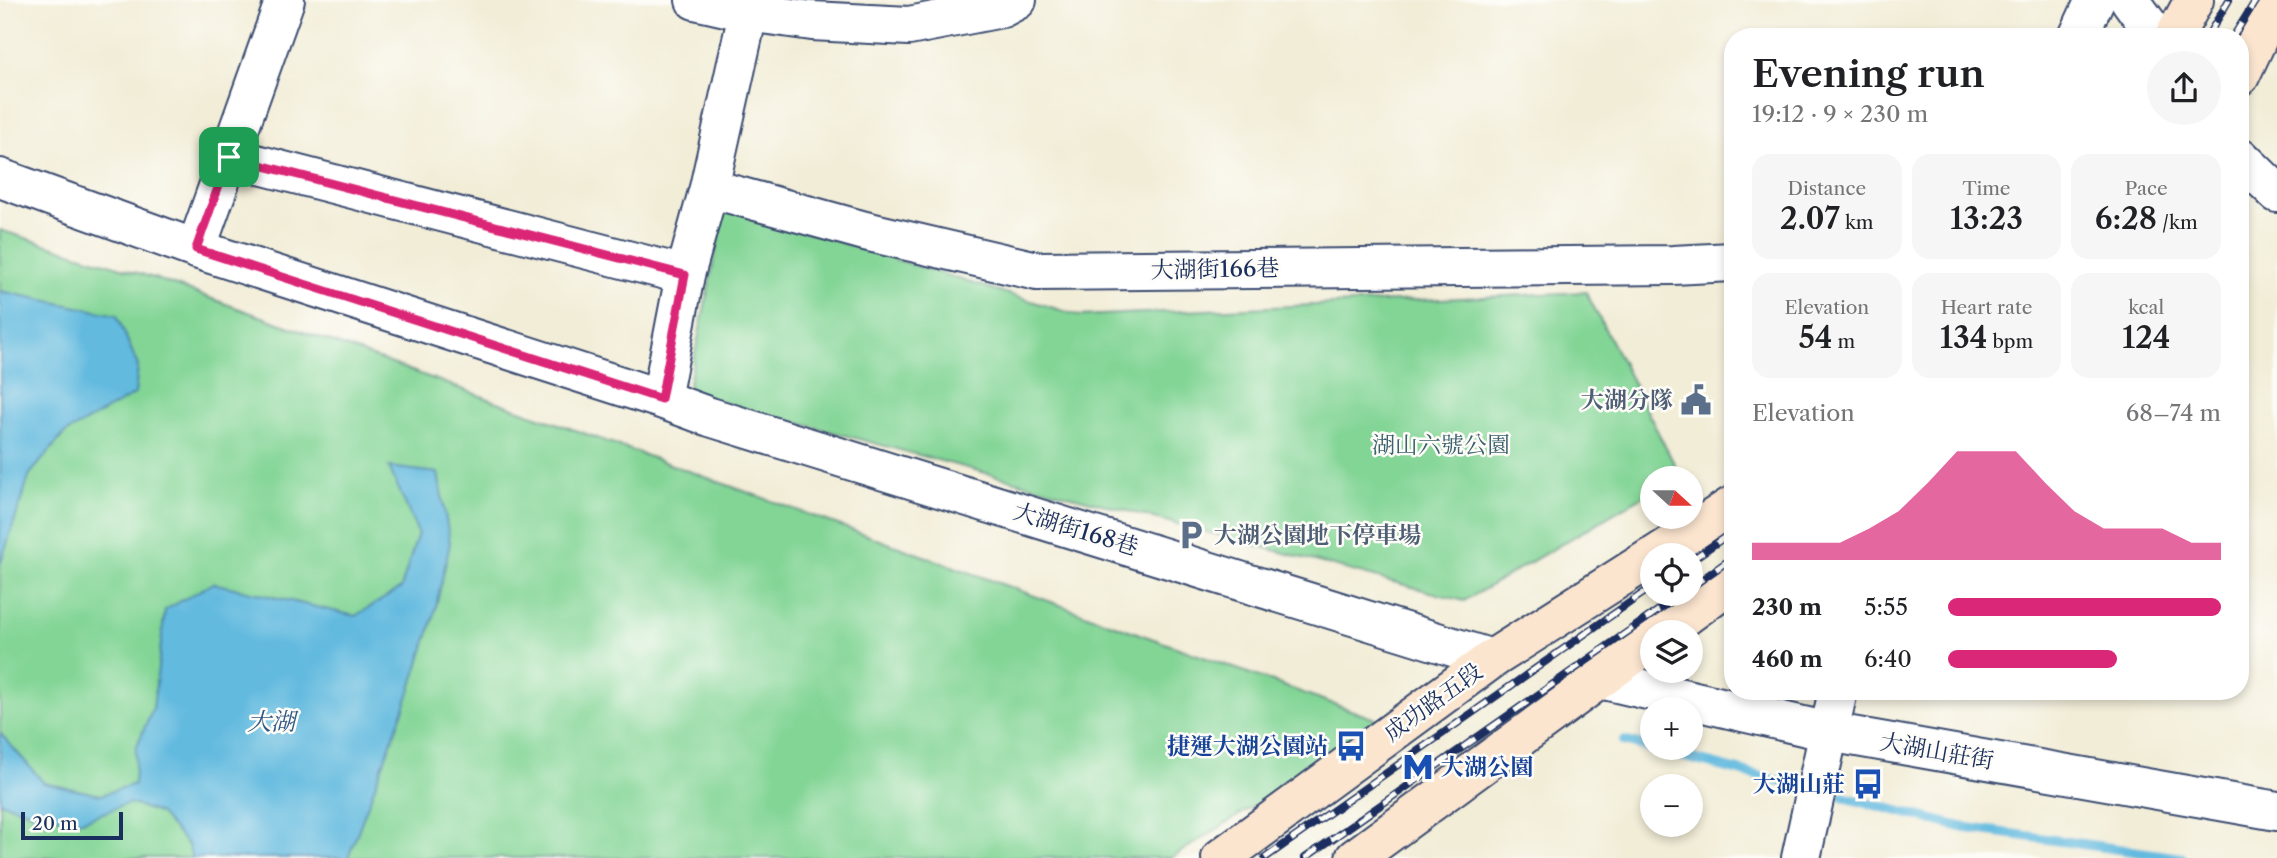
<!DOCTYPE html>
<html lang="en">
<head>
<meta charset="utf-8">
<style>
  :root { --surface:#fff; --page:#f6f6f6; --text:#202124; --muted:#757577; --accent:#db2777 }
  body { margin:0; font-family:"Libre Caslon Text","Noto Serif TC",serif; background:var(--page); color:var(--text); height:100vh; display:flex; flex-direction:column; font-size:26px; white-space:nowrap }
  * { box-sizing:border-box; margin:0 }
  p { font-size:23px; color:var(--muted) }
  .icon { flex:none; width:38px; height:38px; fill:none; stroke:currentColor; stroke-width:2; stroke-linecap:round; stroke-linejoin:round }
  .map { position:relative; flex:1; overflow:hidden }
  .panel { position:absolute; left:1724px; top:28px; width:525px; height:672px; display:flex; flex-direction:column; background:var(--surface); border-radius:28px; box-shadow:0 4px 10px #0003 }
  .panel>* { flex:none }
  .needle { width:46px; rotate:111deg }
  .fabs { position:absolute; left:1640px; top:466px; display:grid; gap:14px }
  .fabs a { display:grid; place-items:center; width:63px; height:63px; border-radius:50%; background:var(--surface); box-shadow:0 4px 10px #0003; font-size:35px }
  .scale { position:absolute; left:21px; bottom:18px; width:102px; box-sizing:border-box; padding-left:7px; border:4px solid #1b2f5e; border-top:0; font-size:19px; line-height:24px; white-space:nowrap; color:#1b2f5e; -webkit-text-stroke:5px #fdfcf7; paint-order:stroke }
  .pin { position:absolute; display:grid; place-items:center; width:60px; height:60px; color:#fff; margin:-30px; border-radius:14px; box-shadow:0 4px 10px #0006 }
  .round { display:grid; place-items:center; flex:none; width:74px; height:74px; border-radius:37px; background:var(--page) }
  .summary { display:flex; align-items:center; justify-content:space-between; height:119px; padding:0 28px }
  h1 { font-size:38px; font-weight:600; line-height:52px }
  .figures { display:grid; grid-template-columns:repeat(3,1fr); gap:10px; height:119px; padding:7px 28px }
  .figures div { display:grid; align-content:center; border-radius:18px; background:var(--page); text-align:center }
  .figures b { font-size:30px; font-weight:600 }
  .figures small { font-size:19px; font-weight:400 }
  .figures p { font-size:19px }
  .chart { height:196px; padding:14px 28px }
  .chart p { display:flex; justify-content:space-between }
  .chart svg { width:100%; height:126px; margin-top:7px; fill:var(--accent); opacity:.7 }
  ul { padding:0 28px; list-style:none; font-size:23px }
  li { display:grid; grid-template-columns:112px 84px 1fr; align-items:center; height:52px }
  li i { height:18px; border-radius:9px; background:var(--accent) }
  .map>svg:first-child { display:block }
  .green { fill:#83d596; stroke:#4f827a; stroke-width:2 }
  .water { fill:#62badf; stroke:#3e749e; stroke-width:2 }
  .lines { fill:none; stroke-linecap:round; stroke-linejoin:round }
  .stream { stroke:#62badf; stroke-width:10 }
  .minor-casing { stroke:#3b4c70; stroke-width:42 }
  .secondary-casing { stroke:#3b4c70; stroke-width:42 }
  .minor { stroke:#fff; stroke-width:38 }
  .secondary { stroke:#fbe5cf; stroke-width:38 }
  .rail-casing { stroke:#1b2f5e; stroke-width:8 }
  .rail { stroke:#fdfcf7; stroke-width:5; stroke-dasharray:16; stroke-linecap:butt }
  .route-casing { stroke:#fff; stroke-width:14 }
  .route { stroke:#db2777; stroke-width:9 }
  .labels { text-anchor:middle; dominant-baseline:central; stroke-width:5; stroke-linejoin:round; paint-order:stroke }
  .street-label { font-size:23px; fill:#1b2f5e; stroke:#fdfcf7 }
  .service-label { font-size:23px; font-weight:bold; fill:#4e5e75; stroke:#fdfcf7; text-anchor:end }
  .park-label { font-size:23px; fill:#3a616f; stroke:#fdfcf7 }
  .transit-label { font-size:23px; font-weight:bold; fill:#164399; stroke:#fdfcf7; text-anchor:end }
  .water-label { font-size:24px; font-style:italic; fill:#305985; stroke:#fdfcf7 }
</style>
</head>
<body>
<div class="map">
<svg width="2277" height="858" viewBox="0 0 2277 858">
  <rect width="100%" height="100%" fill="#fdfcf7"/>
  <filter id="ink" filterUnits="userSpaceOnUse"><feTurbulence type="fractalNoise" baseFrequency=".0143" numOctaves="2"/><feDisplacementMap in="SourceGraphic" scale="14" xChannelSelector="R" yChannelSelector="G"/><feConvolveMatrix kernelMatrix="1 2 1 2 8 2 1 2 1" color-interpolation-filters="sRGB"/></filter>
  <filter id="wash" filterUnits="userSpaceOnUse"><feTurbulence type="fractalNoise" baseFrequency=".00686" numOctaves="4" result="noise"/><feDisplacementMap in="SourceGraphic" scale="28" xChannelSelector="R" yChannelSelector="G"/><feGaussianBlur stdDeviation="1.57" result="paint"/><feColorMatrix in="noise" values="0 0 0 0 0 0 0 0 0 0 0 0 0 0 0 0 0 1.4 0 .05"/><feComposite in="paint" operator="in"/></filter>
  <g filter="url(#wash)">
    <rect width="100%" height="100%" fill="#f2edd7"/>
    <path class="green" d="M725,207L1080,316L1586,292L1680,475L1675,478H1652V491L1464,601L687,393Z
      M0,230L157,279L1378,720L1285,786L1171,858H0Z"/>
    <path class="water" d="M0,291L117,315L138,366L135,394L64,434L30,474L0,565Z
      M389,467L438,473L450,543L434,616L409,695L348,858H192L188,845L159,813L129,803L82,821L36,814L0,802V733L44,783L101,795L134,784L136,748L153,708L165,610L213,583L355,616L401,588L418,533Z"/>
    <g class="lines">
      <path class="stream" d="M1624,741L1789,784
        M1843,797L1961,827L2182,858"/>
    </g>
  </g>
  <g filter="url(#ink)">
    <g class="lines">
      <g class="minor-casing">
        <path id="minor" d="M695,0L748,12L812,21L909,26L1002,8L1017,0
          M2130,0L2157,37
          M2078,37L2095,0
          M229,157L685,275
          M2240,157L2277,193
          M0,178L196,249L661,399L685,275L709,188L751,0
          M709,188L865,231L1037,271L1673,265L1732,262
          M196,249L285,0
          M661,399L710,417L1492,659
          M1600,679L1829,732L2277,811
          M1801,858L1838,691"/>
      </g>
      <g class="secondary-casing">
        <path id="secondary" d="M2174,37L2194,0
          M2240,76L2276,0
          M1656,555L1732,506
          M1664,632L1732,582
          M1221,858L1492,659L1652,557
          M1355,858L1652,641"/>
      </g>
      <use href="#minor" class="minor"/>
      <use href="#secondary" class="secondary"/>
      <g class="rail-casing">
        <path id="rail" d="M2207,37L2229,0
          M2233,37L2256,0
          M1690,561L1732,532
          M1690,588L1732,558
          M1265,858L1652,587
          M1305,858L1683,593"/>
      </g>
      <use href="#rail" class="rail"/>
    </g>
  </g>
  <g class="lines" filter="url(#ink)">
    <g class="route-casing">
      <path id="route" d="M229,157L685,275L661,399L196,249Z"/>
    </g>
    <use href="#route" class="route"/>
  </g>
  <defs>
    <g id="civic-bare" transform="scale(2.415)"><path d="M-.6-6.5H3V-4.5H.6V-3L4-1V1h2V6H-6V1h2V-1L-.6-3ZM-1.2 2.5V6h2.4V2.5Z" fill="#5c6f8a" stroke="#fdfcf7" stroke-width="2.5" paint-order="stroke"/></g>
    <g id="parking-bare" transform="scale(2.415)"><path d="M-3.5-5.5H1a3.5 3.5 0 0 1 0 7H-1V5.5H-3.5ZM-1-3.4V-.6H.8a1.4 1.4 0 0 0 0-2.8Z" fill="#5c6f8a" stroke="#fdfcf7" stroke-width="2.5" paint-order="stroke"/></g>
    <g id="bus-bare" transform="scale(2.415)"><path d="M-5-6H5V4H4V6H2V4H-2V6H-4V4H-5ZM-3.5-4V0h7V-4ZM-3.5 1.2v1.5H-2V1.2ZM2 1.2v1.5H3.5V1.2Z" fill="#1a4fb4" stroke="#fdfcf7" stroke-width="2.5" paint-order="stroke"/></g>
    <g id="metro-bare" transform="scale(2.415)"><path d="M-5.5 5V-5H-3L0 0L3-5H5.5V5H3V-.5L0 4L-3-.5V5Z" fill="#1a4fb4" stroke="#fdfcf7" stroke-width="2.5" paint-order="stroke"/></g>
  </defs>
  <g fill-rule="evenodd">
    <use href="#civic-bare" x="1696" y="400"/>
    <use href="#parking-bare" x="1191" y="535"/>
    <use href="#bus-bare" x="1351" y="746"/>
    <use href="#metro-bare" x="1418" y="767"/>
    <use href="#bus-bare" x="1868" y="784"/>
  </g>
  <g class="labels">
    <g class="street-label">
      <text transform="translate(1215 269) rotate(-1)">大湖街166巷</text>
      <text transform="translate(1076 529) rotate(17)">大湖街168巷</text>
      <text transform="translate(1433 702) rotate(-36)">成功路五段</text>
      <text transform="translate(1937 751) rotate(10)">大湖山莊街</text>
    </g>
    <g class="service-label">
      <text x="1673" y="400">大湖分隊</text>
      <text x="1214" y="535" text-anchor="start">大湖公園地下停車場</text>
    </g>
    <g class="park-label">
      <text x="1441" y="445">湖山六號公園</text>
    </g>
    <g class="transit-label">
      <text x="1328" y="746">捷運大湖公園站</text>
      <text x="1441" y="767" text-anchor="start">大湖公園</text>
      <text x="1845" y="784">大湖山莊</text>
    </g>
    <g class="water-label">
      <text x="271" y="721">大湖</text>
    </g>
  </g>
</svg>
<div class="fabs">
<a><svg class="needle" viewBox="-14 -14 28 28"><path d="M0-13l5 13h-10z" fill="#e53935"/><path d="M0 13l5-13h-10z" fill="#757577"/></svg></a>
<a><svg class="icon" aria-label="locate" viewBox="0 0 24 24"><circle cx="12" cy="12" r="6"/><path d="M12 2v4M12 18v4M2 12h4M18 12h4"/></svg></a>
<a><svg class="icon" aria-label="layers" viewBox="0 0 24 24"><path d="M12 4l9 5-9 5-9-5zM3 14l9 5 9-5"/></svg></a>
<a>+</a>
<a>−</a>
</div>
<div class="scale">20 m</div>
<div class="pin" style="left:229px;top:157px;background:#1e9e55"><svg class="icon" aria-label="arrive" viewBox="0 0 24 24"><path d="M6 21V4h12l-3 4 3 4H6"/></svg></div>
<section class="panel">
<div class="summary"><div><h1>Evening run</h1><p>19:12 · 9 × 230 m</p></div><a class="round"><svg class="icon" aria-label="share" viewBox="0 0 24 24"><path d="M12 15V3M7 8l5-5 5 5M5 13v7h14v-7"/></svg></a></div>
<div class="figures">
<div><p>Distance</p><b>2.07<small> km</small></b></div>
<div><p>Time</p><b>13:23</b></div>
<div><p>Pace</p><b>6:28<small> /km</small></b></div>
</div>
<div class="figures">
<div><p>Elevation</p><b>54<small> m</small></b></div>
<div><p>Heart rate</p><b>134<small> bpm</small></b></div>
<div><p>kcal</p><b>124</b></div>
</div>
<div class="chart"><p><span>Elevation</span>68–74 m</p>
<svg viewBox="0 0 160 44" preserveAspectRatio="none"><path d="M0 44V38L10 38L20 38L30 38L40 33L50 27L60 17L70 6L80 6L90 6L100 17L110 27L120 33L130 33L140 33L150 38L160 38V44z"/></svg>
</div>
<ul>
<li><b>230 m</b>5:55<i style="width:100%"></i></li>
<li><b>460 m</b>6:40<i style="width:62%"></i></li>
</ul>
</section>
</div>
</body>
</html>
